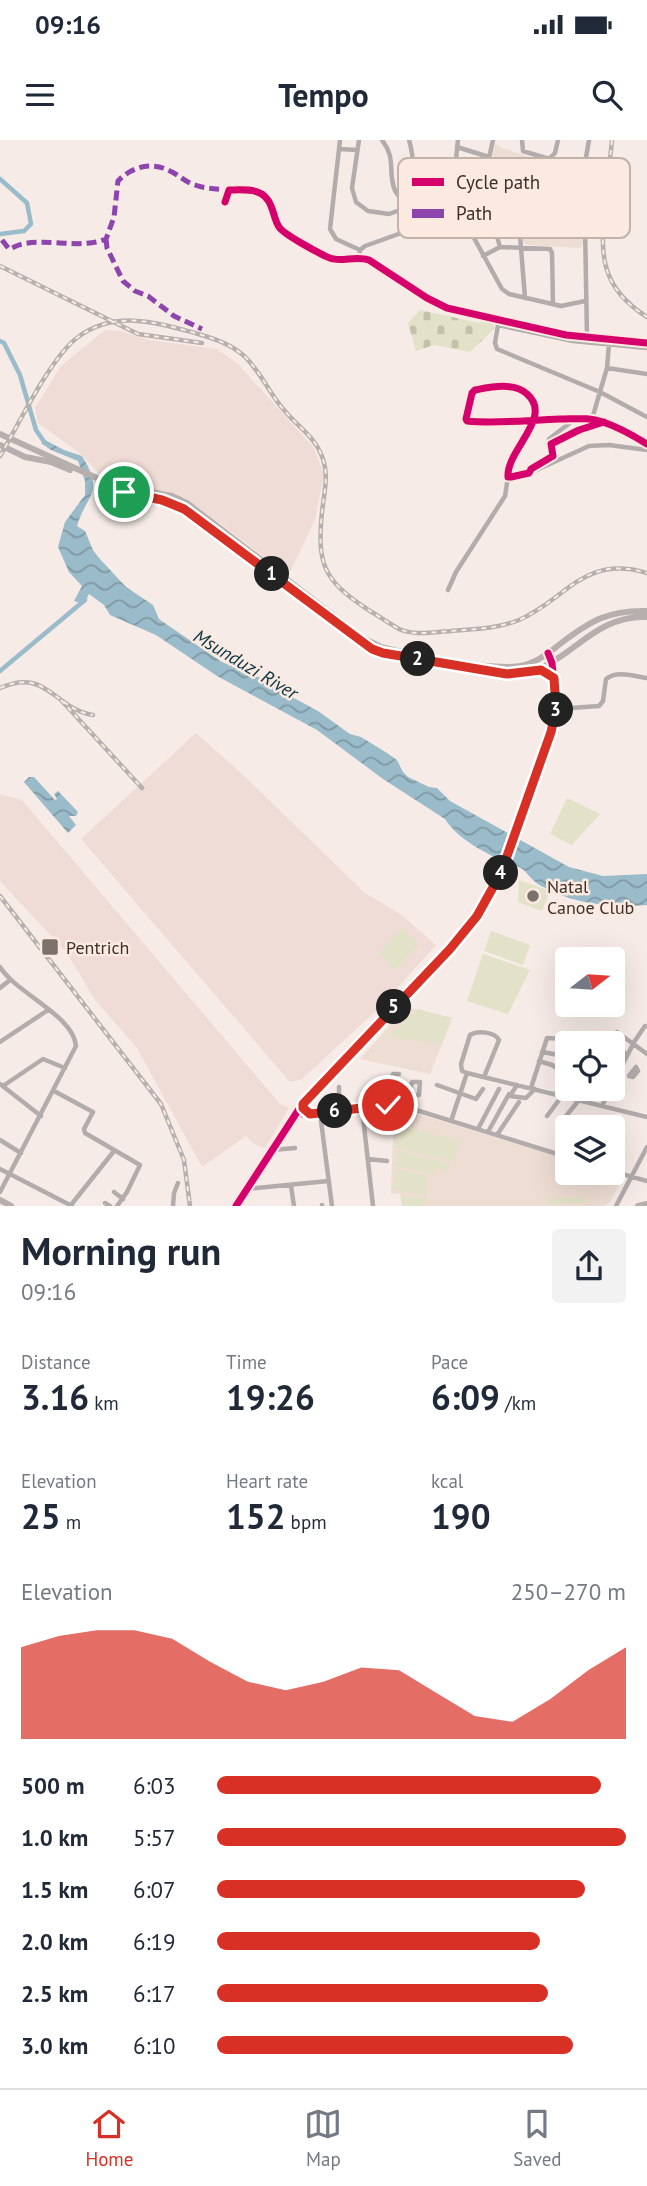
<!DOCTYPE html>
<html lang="en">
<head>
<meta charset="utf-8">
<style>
  :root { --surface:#fff; --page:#f2f2f3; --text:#1f2937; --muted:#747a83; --line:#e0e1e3; --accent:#d93025 }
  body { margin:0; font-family:"PT Sans",sans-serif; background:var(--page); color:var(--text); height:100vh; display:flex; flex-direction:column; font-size:26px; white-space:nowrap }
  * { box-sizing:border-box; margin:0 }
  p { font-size:23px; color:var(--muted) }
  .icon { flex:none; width:38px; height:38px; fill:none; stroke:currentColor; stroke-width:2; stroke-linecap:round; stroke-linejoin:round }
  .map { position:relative; height:1066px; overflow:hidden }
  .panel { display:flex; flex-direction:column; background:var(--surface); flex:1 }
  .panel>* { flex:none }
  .needle { width:46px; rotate:73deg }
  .buttons { position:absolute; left:555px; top:807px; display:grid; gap:14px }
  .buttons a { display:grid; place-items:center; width:70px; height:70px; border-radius:7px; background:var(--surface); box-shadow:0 7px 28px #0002; font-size:35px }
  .pin { position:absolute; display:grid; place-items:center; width:60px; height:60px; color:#fff; margin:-30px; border:4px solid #fff; border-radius:50%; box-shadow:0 2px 7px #0007 }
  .km { position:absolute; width:35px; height:35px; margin:-18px; border-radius:50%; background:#222; color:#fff; font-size:19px; line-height:35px; text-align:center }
  .round { display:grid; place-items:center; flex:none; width:74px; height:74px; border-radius:7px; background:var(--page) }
  .summary { display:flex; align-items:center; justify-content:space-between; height:119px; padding:0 21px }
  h1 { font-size:38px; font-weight:600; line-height:52px }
  .figures { display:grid; grid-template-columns:repeat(3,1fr); gap:10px; height:119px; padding:7px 21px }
  .figures div { display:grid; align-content:center }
  .figures b { font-size:35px; font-weight:600 }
  .figures small { font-size:19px; font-weight:400 }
  .figures p { font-size:19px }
  .chart { height:196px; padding:14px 21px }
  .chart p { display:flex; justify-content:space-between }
  .chart svg { width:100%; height:126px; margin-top:7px; fill:var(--accent); opacity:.7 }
  ul { padding:0 21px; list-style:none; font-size:23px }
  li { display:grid; grid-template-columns:112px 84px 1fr; align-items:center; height:52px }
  li i { height:18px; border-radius:9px; background:var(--accent) }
  .status { display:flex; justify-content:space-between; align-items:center; height:49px; padding:0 35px; background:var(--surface); direction:ltr }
  .status svg { height:19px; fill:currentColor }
  header { display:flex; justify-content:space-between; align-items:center; height:91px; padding:0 21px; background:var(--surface); font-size:32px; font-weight:600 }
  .menu { display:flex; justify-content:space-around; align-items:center; height:98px; border-top:2px solid var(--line); background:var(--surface); font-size:19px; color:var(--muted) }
  .menu a { display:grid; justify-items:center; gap:4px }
  .menu .current { color:var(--accent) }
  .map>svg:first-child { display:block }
  .industrial { fill:#f0dcd6 }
  .education { fill:#eeddd3 }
  .grass { fill:#e1e2c7 }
  .cemetery { fill:url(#cemetery-stones) }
  .water { fill:url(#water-waves) }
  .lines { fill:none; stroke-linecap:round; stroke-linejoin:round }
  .river { stroke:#9abbc9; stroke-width:4.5 }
  .minor { stroke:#b3acac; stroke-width:4.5 }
  .major { stroke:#b6afad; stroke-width:6 }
  .rail-casing { stroke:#b6b0ae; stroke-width:4.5 }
  .rail { stroke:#fce9e0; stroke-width:2; stroke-dasharray:5; stroke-linecap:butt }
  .quiet { stroke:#8e44ad; stroke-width:5; stroke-dasharray:10 5; stroke-linecap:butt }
  .cycleway-casing { stroke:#fce9e0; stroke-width:11 }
  .cycleway { stroke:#d6006c; stroke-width:7 }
  .route-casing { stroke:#fff; stroke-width:14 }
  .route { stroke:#d93025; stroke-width:9 }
  .poi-dot { fill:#7d716c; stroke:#fce9e0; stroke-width:2.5 }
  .labels { text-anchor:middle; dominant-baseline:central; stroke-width:5; stroke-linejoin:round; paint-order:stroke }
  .poi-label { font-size:18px; fill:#3c302a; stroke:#fce9e0; text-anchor:start }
  .water-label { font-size:19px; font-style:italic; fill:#083748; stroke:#fce9e0 }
  .key { fill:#fce9e0; stroke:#c2b2a9; stroke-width:2 }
  .key-label { font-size:19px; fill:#3c302a }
</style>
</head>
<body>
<div class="status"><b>09:16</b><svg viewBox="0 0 49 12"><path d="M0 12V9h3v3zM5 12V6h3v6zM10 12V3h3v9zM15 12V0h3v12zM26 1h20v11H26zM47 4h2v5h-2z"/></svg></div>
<header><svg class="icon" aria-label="menu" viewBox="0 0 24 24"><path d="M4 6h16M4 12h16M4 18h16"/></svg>Tempo<svg class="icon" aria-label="search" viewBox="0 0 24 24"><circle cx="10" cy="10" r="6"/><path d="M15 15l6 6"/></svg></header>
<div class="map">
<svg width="647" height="1066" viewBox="0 0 647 1066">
  <defs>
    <pattern id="cemetery-stones" width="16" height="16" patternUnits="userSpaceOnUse" patternTransform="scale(1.75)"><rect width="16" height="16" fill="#e1e2c7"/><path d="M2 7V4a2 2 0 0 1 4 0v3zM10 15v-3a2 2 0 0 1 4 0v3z" fill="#c2c2ab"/></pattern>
    <pattern id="water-waves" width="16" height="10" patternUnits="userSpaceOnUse" patternTransform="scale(1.75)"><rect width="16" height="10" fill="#9abbc9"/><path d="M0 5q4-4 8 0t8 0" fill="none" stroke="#7f98a3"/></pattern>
  </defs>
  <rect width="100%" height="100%" fill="#f6ebe6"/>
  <path class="industrial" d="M105,190L120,191L149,200L217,209L238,224L314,308L324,335L315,380L290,432L286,429L283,431L187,359L164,352L128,348L99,334L81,314L38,283L35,268L61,226Z
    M196,593L240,632L365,753L400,774L436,805L379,868L302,939L295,941H289L284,935L81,699Z
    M0,654L22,660L280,964L289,968L265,1008L254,1004L246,996L202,1027L137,908L95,860L67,813L0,741Z"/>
  <path class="education" d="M495,3L502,8L582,34L583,104L580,108L527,105L523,102L519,42L490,31Z
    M406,867L452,878L430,934L360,919Z
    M394,967L567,1019V1032L610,1033L623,1037L610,1062L604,1066H402L400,1054L391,1053Z"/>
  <path class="grass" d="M567,658L600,674L572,705L550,694Z
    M519,740L550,751L542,771L518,762Z
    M402,788L419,805L395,830L378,813Z
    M491,791L530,805L523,825L484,811Z
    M483,814L530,830L508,874L467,861Z
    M418,869L452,878L442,904L389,896Z
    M399,986L459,1000L455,1021L394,1007Z
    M399,1011L450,1024L449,1031L436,1028L434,1035L396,1025Z
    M397,1030L428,1036L425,1055L393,1049Z
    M402,1057L425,1058L426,1066H403Z
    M585,1057L586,1063L548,1064L547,1059Z"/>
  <path class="cemetery" d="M420,170L480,183L481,180L494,183V189L470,212L434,205L416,211L408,183Z"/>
  <path class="water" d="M45,300L64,310L82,316C105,353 87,353 77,386L85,391L93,410L99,418L126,447L153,465L159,479L166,484L222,522L261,538L264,542L318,571L350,594L361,597L387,613L397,620L403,632L408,637L429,647L437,648L450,661L569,727L603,736L647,734V765C611,768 574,764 541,746C531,741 527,730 517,726C493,718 459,701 445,679L383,639L317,590L217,536L156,495L110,475L104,465L89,454L84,464L74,461L82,446L69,432L58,407L65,382L85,355V341L78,321L51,310L41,303Z
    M29,637H34L55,660L57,659L54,654L58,651L78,672L76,676H69L76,685L68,693L24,642Z"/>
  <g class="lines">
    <path class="river" d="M0,39L27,63L31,84L24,91L0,94
      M0,201L4,203L20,235L36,290L45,303
      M0,531L85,460"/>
    <path class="minor" d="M340,0L330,89L336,99L360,110
      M359,0L352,48L356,62L368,71L389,74L400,70C415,47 416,25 409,0
      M458,0L452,58L502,149L509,154L561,166L585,161
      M522,0L523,11L549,19L555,13L558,0
      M457,7L489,17
      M339,9L357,10
      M454,28L511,41L516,45L525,158
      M485,36L493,0
      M225,62L229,50C246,50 264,47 271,66C274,73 275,81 279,87C283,94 317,112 325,116C339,124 354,115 369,120L427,158L447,168L566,195L647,203
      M487,62L500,107
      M483,116L500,107L550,109L552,113L553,164
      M359,117L360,110L365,106L407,91L414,80C413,64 398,61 394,48C388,29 396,18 382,0
      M499,179L495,203L497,209L600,252L647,277
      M498,185L573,201L647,208
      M587,197L584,29L589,0
      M607,228L647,234
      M592,279L607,228L609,204
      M604,282L579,290L551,304L553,316L531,329L529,333L511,337H508C506,310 554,277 527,254C514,242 491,247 475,250L472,253L466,279L467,281C498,284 529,280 560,279C575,279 589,277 603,282C618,287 634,296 647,304
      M551,304L549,299L575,279
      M530,333L589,306L609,305L647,310
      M448,450L456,432L505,356L508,337
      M556,569L599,566L603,561L606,539C617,530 633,536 647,538
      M0,827C17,854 73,875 76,906L0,1052
      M0,848L10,840
      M617,892L647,914
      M0,902L48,870
      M599,903L606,899L612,901L627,915
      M542,912L559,915L567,924
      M539,921L552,925L566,934
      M636,927L638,931L633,937L629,936Z
      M467,933L462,931L461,924L470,895C478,890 495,892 499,900L484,937
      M0,944L41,976
      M437,945L476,959L483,949
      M517,945L510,956L526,958L535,949
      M3,946L43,919L65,928
      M612,946L634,902L645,886
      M531,948L547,898L585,900
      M54,951L93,972
      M555,954L567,940
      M386,965L393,934H399
      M602,966L611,948
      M408,967L413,955H419L420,942H412L409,952L413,955
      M362,968L373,1066
      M93,972L84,989L85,993L140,1025L127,1052L117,1066
      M329,972V962L339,955V947
      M320,973L332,1066
      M294,976L400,965L567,1017
      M547,976L568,948
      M451,981L467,933L647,977
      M562,981L579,960
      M478,989L499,949
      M488,992L509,954
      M497,995L519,962
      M0,1000L21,1013
      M272,1010L295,1008
      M368,1019L387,1021
      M0,1029L72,1066
      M612,1031L647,1041
      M291,1046L294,1066
      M247,1049L328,1041
      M114,1052L123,1059
      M105,1063L110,1066
      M71,1065L114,1011
      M322,1065V1066
      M173,1066L174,1053L178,1043
      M236,1066L299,969L450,809L477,776L495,746L538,631L551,592L556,569L551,520
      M616,1066L647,1007"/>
    <path class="major" d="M0,294L110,344L172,356L187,363L363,498L381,507C411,515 502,534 528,524C540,520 550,512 560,504C590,481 608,470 647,471
      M0,305L25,317L51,322L70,330
      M112,349L169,362L184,369L362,503L383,513L507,534C565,537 586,474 647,477
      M538,529L546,532L554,538
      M0,1060L11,1066
      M638,1066L647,1064"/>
    <g class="rail-casing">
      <path id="rail" d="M612,0C610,22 607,43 605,65C600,115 600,147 647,177
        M0,126L138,194L202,203
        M0,316C19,284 50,218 78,197C115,170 155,182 195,193C212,198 229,203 243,215C260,230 269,253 284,270C296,285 314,296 321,314C330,334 324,352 322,372C317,424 323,440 367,469C377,475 388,483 399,489C415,496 433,492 451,491C474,489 497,489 519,480C567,459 584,414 647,433
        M0,548C47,527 54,569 93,575
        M61,560L142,648
        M0,756L161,964L184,1020L190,1066"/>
    </g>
    <use href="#rail" class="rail"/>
    <path class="quiet" d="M106,99L107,108L123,141L135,151L148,156L174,176L202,189
      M2,100L9,109C12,108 16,106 19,105C44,97 80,110 106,99L114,77L118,41C131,27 152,21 170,31C179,35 185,42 195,45C206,49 217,49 229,50"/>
    <g class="cycleway-casing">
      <path id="cycleway" d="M225,62L229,50C246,50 264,47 271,66C274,73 275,81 279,87C283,94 317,112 325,116C339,124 354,115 369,120L427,158L447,168L566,195L647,203
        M604,282L579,290L551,304L553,316L531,329L529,333L511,337H508C506,310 554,277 527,254C514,242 491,247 475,250L472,253L466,279L467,281C498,284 529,280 560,279C575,279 589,277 603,282C618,287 634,296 647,304
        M236,1066L299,969L450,809L477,776L501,733L551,592L556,563L552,523L548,513"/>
    </g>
    <use href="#cycleway" class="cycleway"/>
  </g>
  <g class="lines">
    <g class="route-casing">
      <path id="route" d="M124,352L162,360L184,369L372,509L383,513L507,534L541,530L554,538L556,569L551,592L501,733L477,776L450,809L303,964V968L310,974L388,965"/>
    </g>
    <use href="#route" class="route"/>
  </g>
  <g class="poi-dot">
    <circle cx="533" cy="756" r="7"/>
    <rect x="41" y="798" width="18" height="18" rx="3.5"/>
  </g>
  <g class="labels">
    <g class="poi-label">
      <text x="547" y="746">Natal<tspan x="547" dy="21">Canoe Club</tspan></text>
      <text x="66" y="807">Pentrich</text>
    </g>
    <g class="water-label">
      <text transform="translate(246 524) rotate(31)">Msunduzi River</text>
    </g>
  </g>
  <rect x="398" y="18" width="232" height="80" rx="10" class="key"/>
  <rect x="412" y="38" width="32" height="8" fill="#d6006c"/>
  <rect x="412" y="69" width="32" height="9" fill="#8e44ad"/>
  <g class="key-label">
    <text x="456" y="49">Cycle path</text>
    <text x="456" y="80">Path</text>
  </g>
</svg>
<div class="buttons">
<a><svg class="needle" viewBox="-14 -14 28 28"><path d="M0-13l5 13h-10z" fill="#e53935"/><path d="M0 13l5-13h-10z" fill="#747a83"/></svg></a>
<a><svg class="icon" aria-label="locate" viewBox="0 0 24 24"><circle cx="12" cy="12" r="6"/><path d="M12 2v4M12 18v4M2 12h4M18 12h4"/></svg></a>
<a><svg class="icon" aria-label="layers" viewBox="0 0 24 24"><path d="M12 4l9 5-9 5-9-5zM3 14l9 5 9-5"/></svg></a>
</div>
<div class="pin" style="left:124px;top:352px;background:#1e9e55"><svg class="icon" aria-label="arrive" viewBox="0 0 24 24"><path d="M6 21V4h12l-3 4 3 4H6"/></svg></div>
<div class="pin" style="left:388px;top:965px;background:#d93025"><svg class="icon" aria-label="check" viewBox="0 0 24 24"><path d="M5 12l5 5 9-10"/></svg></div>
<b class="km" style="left:272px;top:434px">1</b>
<b class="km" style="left:418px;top:519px">2</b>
<b class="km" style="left:556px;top:570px">3</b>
<b class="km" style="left:501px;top:733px">4</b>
<b class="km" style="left:394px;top:867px">5</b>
<b class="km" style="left:335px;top:971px">6</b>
</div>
<section class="panel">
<div class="summary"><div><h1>Morning run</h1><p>09:16</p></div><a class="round"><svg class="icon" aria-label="share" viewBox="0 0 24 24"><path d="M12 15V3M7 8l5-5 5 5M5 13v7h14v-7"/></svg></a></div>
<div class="figures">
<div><p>Distance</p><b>3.16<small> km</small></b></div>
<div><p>Time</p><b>19:26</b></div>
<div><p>Pace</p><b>6:09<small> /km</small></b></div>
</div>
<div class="figures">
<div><p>Elevation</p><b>25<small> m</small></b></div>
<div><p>Heart rate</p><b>152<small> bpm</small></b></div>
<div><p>kcal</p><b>190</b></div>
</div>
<div class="chart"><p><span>Elevation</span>250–270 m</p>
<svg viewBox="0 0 160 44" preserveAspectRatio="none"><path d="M0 44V12L10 8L20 6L30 6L40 9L50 17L60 24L70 27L80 24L90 19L100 20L110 28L120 36L130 38L140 30L150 20L160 12V44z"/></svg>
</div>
<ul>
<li><b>500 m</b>6:03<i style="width:94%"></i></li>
<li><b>1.0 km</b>5:57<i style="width:100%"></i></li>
<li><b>1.5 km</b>6:07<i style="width:90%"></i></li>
<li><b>2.0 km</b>6:19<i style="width:79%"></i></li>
<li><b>2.5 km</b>6:17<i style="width:81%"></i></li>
<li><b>3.0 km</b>6:10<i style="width:87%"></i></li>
</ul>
</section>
<nav class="menu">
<a class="current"><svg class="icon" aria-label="home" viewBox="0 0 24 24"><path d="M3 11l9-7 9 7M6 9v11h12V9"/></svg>Home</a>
<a><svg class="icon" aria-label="map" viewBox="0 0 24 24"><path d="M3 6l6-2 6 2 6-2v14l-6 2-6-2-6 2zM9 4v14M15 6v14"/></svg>Map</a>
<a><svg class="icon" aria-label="saved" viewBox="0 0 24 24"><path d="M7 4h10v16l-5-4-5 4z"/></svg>Saved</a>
</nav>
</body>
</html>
